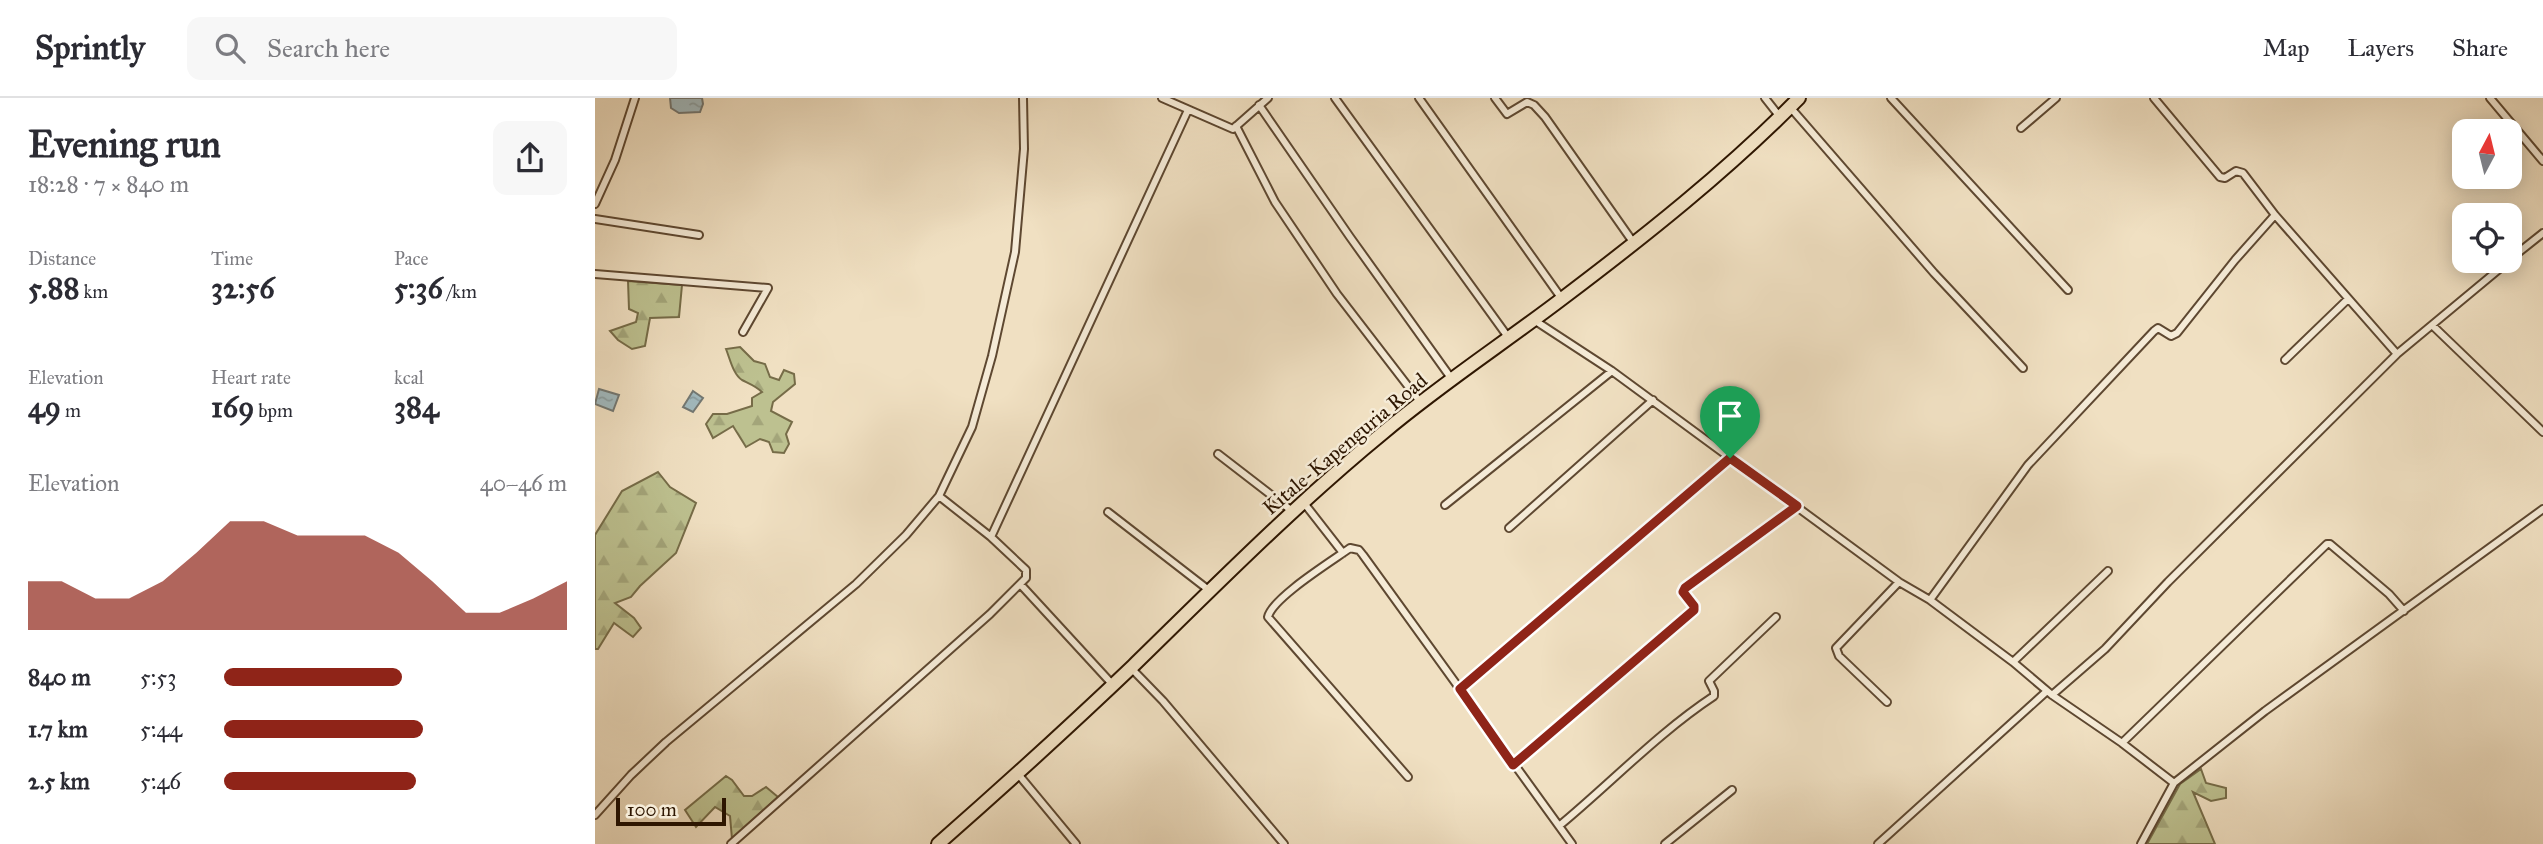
<!DOCTYPE html>
<html lang="en">
<head>
<meta charset="utf-8">
<style>
  :root { --surface:#fff; --page:#f7f7f7; --text:#2b2b33; --muted:#7c7c81; --line:#e1e1e2; --accent:#8f2418 }
  body { margin:0; font-family:"IM FELL Great Primer",serif; background:var(--page); color:var(--text); height:100vh; display:flex; flex-direction:column; font-size:26px; white-space:nowrap }
  * { box-sizing:border-box; margin:0 }
  p { font-size:23px; color:var(--muted) }
  .icon { flex:none; width:38px; height:38px; fill:none; stroke:currentColor; stroke-width:2; stroke-linecap:round; stroke-linejoin:round }
  .map { position:relative; flex:1; overflow:hidden }
  .details { display:flex; flex-direction:column; background:var(--surface); width:595px }
  .details>* { flex:none }
  .needle { width:46px; rotate:7deg }
  .buttons { position:absolute; left:1857px; top:21px; display:grid; gap:14px }
  .buttons a { display:grid; place-items:center; width:70px; height:70px; border-radius:14px; background:var(--surface); box-shadow:0 4px 18px #0003; font-size:35px }
  .scale { position:absolute; left:21px; bottom:18px; width:110px; box-sizing:border-box; padding-left:7px; border:4px solid #2e1601; border-top:0; font-size:19px; line-height:24px; white-space:nowrap; color:#2e1601; -webkit-text-stroke:5px #f5ebd7; paint-order:stroke }
  .pin { position:absolute; display:grid; place-items:center; width:60px; height:60px; color:#fff; margin:-72px -30px; border-radius:50% 50% 50% 0; rotate:-45deg; box-shadow:0 0 7px #0007 }
  .pin .icon { rotate:45deg }
  .round { display:grid; place-items:center; flex:none; width:74px; height:74px; border-radius:14px; background:var(--page) }
  .summary { display:flex; align-items:center; justify-content:space-between; height:119px; padding:0 28px }
  h1 { font-size:38px; font-weight:700; line-height:52px }
  .figures { display:grid; grid-template-columns:repeat(3,1fr); gap:10px; height:119px; padding:7px 28px }
  .figures div { display:grid; align-content:center }
  .figures b { font-size:30px; font-weight:700 }
  .figures small { font-size:19px; font-weight:400 }
  .figures p { font-size:19px }
  .chart { height:196px; padding:14px 28px }
  .chart p { display:flex; justify-content:space-between }
  .chart svg { width:100%; height:126px; margin-top:7px; fill:var(--accent); opacity:.7 }
  ul { padding:0 28px; list-style:none; font-size:23px }
  li { display:grid; grid-template-columns:112px 84px 1fr; align-items:center; height:52px }
  li i { height:18px; border-radius:9px; background:var(--accent) }
  header { display:flex; align-items:center; gap:42px; box-sizing:border-box; height:98px; padding:0 35px; background:var(--surface); border-bottom:2px solid var(--line) }
  header strong { font-size:33px }
  nav { display:flex; gap:38px; margin-inline-start:auto; font-size:24px }
  .search { width:490px; height:63px; background:var(--page); display:flex; align-items:center; gap:18px; box-sizing:border-box; padding:0 24px; border-radius:14px; color:var(--muted); font-size:26px }
  main { display:flex; flex:1; min-height:0 }
  .map>svg:first-child { display:block }
  .forest { fill:url(#forest-firs); stroke:#766c48; stroke-width:2 }
  .water { fill:url(#water-ripples); stroke:#737873; stroke-width:2 }
  .lines { fill:none; stroke-linecap:round; stroke-linejoin:round }
  .street-casing { stroke:#5e4831; stroke-width:10 }
  .highway-casing { stroke:#2e1601; stroke-width:16 }
  .street { stroke:#f5ebd7; stroke-width:6 }
  .highway { stroke:#f0e0c2; stroke-width:12 }
  .route-casing { stroke:#fff; stroke-width:14 }
  .route { stroke:#8f2418; stroke-width:9 }
  .labels { text-anchor:middle; dominant-baseline:central; stroke-width:5; stroke-linejoin:round; paint-order:stroke }
  .street-label { font-size:21px; fill:#2e1601; stroke:#f5ebd7 }
</style>
</head>
<body>
<header>
<strong>Sprintly</strong>
<div class="search"><svg class="icon" aria-label="search" viewBox="0 0 24 24"><circle cx="10" cy="10" r="6"/><path d="M15 15l6 6"/></svg>Search here</div>
<nav><a>Map</a><a>Layers</a><a>Share</a></nav>
</header>
<main>
<section class="details">
<div class="summary"><div><h1>Evening run</h1><p>18:28 · 7 × 840 m</p></div><a class="round"><svg class="icon" aria-label="share" viewBox="0 0 24 24"><path d="M12 15V3M7 8l5-5 5 5M5 13v7h14v-7"/></svg></a></div>
<div class="figures">
<div><p>Distance</p><b>5.88<small> km</small></b></div>
<div><p>Time</p><b>32:56</b></div>
<div><p>Pace</p><b>5:36<small> /km</small></b></div>
</div>
<div class="figures">
<div><p>Elevation</p><b>49<small> m</small></b></div>
<div><p>Heart rate</p><b>169<small> bpm</small></b></div>
<div><p>kcal</p><b>384</b></div>
</div>
<div class="chart"><p><span>Elevation</span>40–46 m</p>
<svg viewBox="0 0 160 44" preserveAspectRatio="none"><path d="M0 44V27L10 27L20 33L30 33L40 27L50 17L60 6L70 6L80 11L90 11L100 11L110 17L120 27L130 38L140 38L150 33L160 27V44z"/></svg>
</div>
<ul>
<li><b>840 m</b>5:53<i style="width:52%"></i></li>
<li><b>1.7 km</b>5:44<i style="width:58%"></i></li>
<li><b>2.5 km</b>5:46<i style="width:56%"></i></li>
</ul>
</section>
<div class="map">
<svg width="1948" height="746" viewBox="0 0 1948 746">
  <defs>
    <pattern id="forest-firs" width="22" height="20" patternUnits="userSpaceOnUse" patternTransform="scale(1.75)"><rect width="22" height="20" fill="#bdc190"/><path d="M5 1l3.5 6h-7zM16 11l3.5 6h-7z" fill="#a3a57a"/></pattern>
    <pattern id="water-ripples" width="26" height="14" patternUnits="userSpaceOnUse" patternTransform="scale(1.75)"><rect width="26" height="14" fill="#a1babf"/><path d="M2 4q2-2 4 0t4 0M15 11q2-2 4 0t4 0" fill="none" stroke="#8b9fa2"/></pattern>
  </defs>
  <rect width="100%" height="100%" fill="#f0e0c2"/>
  <filter id="stains"><feTurbulence type="fractalNoise" baseFrequency=".00286" numOctaves="4"/><feColorMatrix values="0 0 0 0 .2 0 0 0 0 .09 0 0 0 0 .02 0 0 0 .5 -.17"/></filter>
  <radialGradient id="worn" r=".72"><stop offset=".6" stop-color="#630" stop-opacity="0"/><stop offset="1" stop-color="#630" stop-opacity=".3"/></radialGradient>
  <path class="forest" d="M33,183L87,187L84,219L55,220L50,248L37,251L23,242L15,233L41,224L43,215L34,211Z
    M145,249L159,263L170,266L175,279L184,282L189,272L199,276L200,286L178,304L176,313L197,324L191,336L194,346L189,355L178,354L174,344L165,341L151,349L138,328L118,340L111,326L118,316H132L157,308V300L167,294C161,288 155,286 147,282C138,276 135,261 131,251Z
    M63,374L75,389L101,405L81,455L45,488L36,499L20,505L39,520L46,530L38,539L19,525L3,551H0V437L27,393Z
    M1606,671L1611,685L1631,690V700L1616,703L1598,694L1620,746H1552L1585,686Z
    M131,678L137,682L149,698H157L171,689L183,699L137,741L135,718L120,709L101,729L90,712Z"/>
  <path class="water" d="M75,0H107L108,6L105,14L84,15L76,10Z
    M4,291L24,297L18,313L0,306Z
    M98,293L108,300L98,314L88,309Z"/>
  <g class="lines">
    <g class="street-casing">
      <path id="street" d="M567,0L638,31L673,0
        M740,0L913,239
        M824,0L967,201
        M900,0L912,16L932,4L939,7L950,19L1038,144
        M1170,0L1185,19
        M1296,0L1473,192
        M1559,0L1625,79L1630,80L1641,73L1648,75L1680,117L1802,256
        M1895,0L1948,63
        M664,7L755,139L856,280
        M1195,9L1339,175L1428,270
        M641,28L680,104L742,196L826,305
        M1426,30L1461,0
        M0,106L20,62L40,0
        M0,121L104,137
        M1914,162L1948,135
        M0,176L173,190L148,234
        M939,222L1017,273L1304,484L1335,502L1418,564L1457,597L1527,645L1579,685
        M1837,227L1948,334
        M1690,262L1753,201
        M623,356L697,413
        M709,405L748,455
        M850,407L1017,273
        M513,414L615,493
        M914,430L1058,302
        M396,439L593,12
        M426,487L518,587
        M1335,502L1433,367L1559,233L1563,230L1576,238L1582,235L1640,162L1680,117
        M1418,564L1513,473
        M536,570L568,603L689,746
        M865,591L1135,360
        M1457,597L1510,551L1573,484L1802,256L1914,163
        M1292,604L1244,558L1241,550L1304,484
        M1527,645L1732,446H1735L1794,496L1809,513
        M918,666L1099,512V508L1088,494L1090,490L1202,408
        M423,676L481,746
        M813,679L673,519C677,500 737,463 755,450L764,452L768,457L977,746
        M0,717L36,677L71,644L261,486L311,437L344,398L377,329L397,258L420,154L429,51L428,0
        M964,728C1016,685 1063,635 1119,598V593L1114,583L1181,519
        M136,746L395,516L431,480V472L396,439L344,398
        M1070,746L1137,692
        M1283,746L1452,593
        M1546,746L1579,685L1670,613L1948,411"/>
    </g>
    <g class="highway-casing">
      <path id="highway" d="M343,746C409,688 474,629 538,568C619,489 701,406 789,334C846,286 909,245 968,200C1050,138 1132,73 1204,0"/>
    </g>
    <use href="#street" class="street"/>
    <use href="#highway" class="highway"/>
  </g>
  <g class="lines">
    <g class="route-casing">
      <path id="route" d="M1135,360L1202,408L1090,490L1088,494L1099,508V512L918,667L865,591Z"/>
    </g>
    <use href="#route" class="route"/>
  </g>
  <g class="labels">
    <g class="street-label">
      <text transform="translate(750 346) rotate(-40)">Kitale-Kapenguria Road</text>
    </g>
  </g>
  <rect width="100%" height="100%" filter="url(#stains)"/>
  <rect width="100%" height="100%" fill="url(#worn)"/>
</svg>
<div class="buttons">
<a><svg class="needle" viewBox="-14 -14 28 28"><path d="M0-13l5 13h-10z" fill="#e53935"/><path d="M0 13l5-13h-10z" fill="#7c7c81"/></svg></a>
<a><svg class="icon" aria-label="locate" viewBox="0 0 24 24"><circle cx="12" cy="12" r="6"/><path d="M12 2v4M12 18v4M2 12h4M18 12h4"/></svg></a>
</div>
<div class="scale">100 m</div>
<div class="pin" style="left:1135px;top:360px;background:#1e9e55"><svg class="icon" aria-label="arrive" viewBox="0 0 24 24"><path d="M6 21V4h12l-3 4 3 4H6"/></svg></div>
</div>
</main>
</body>
</html>
